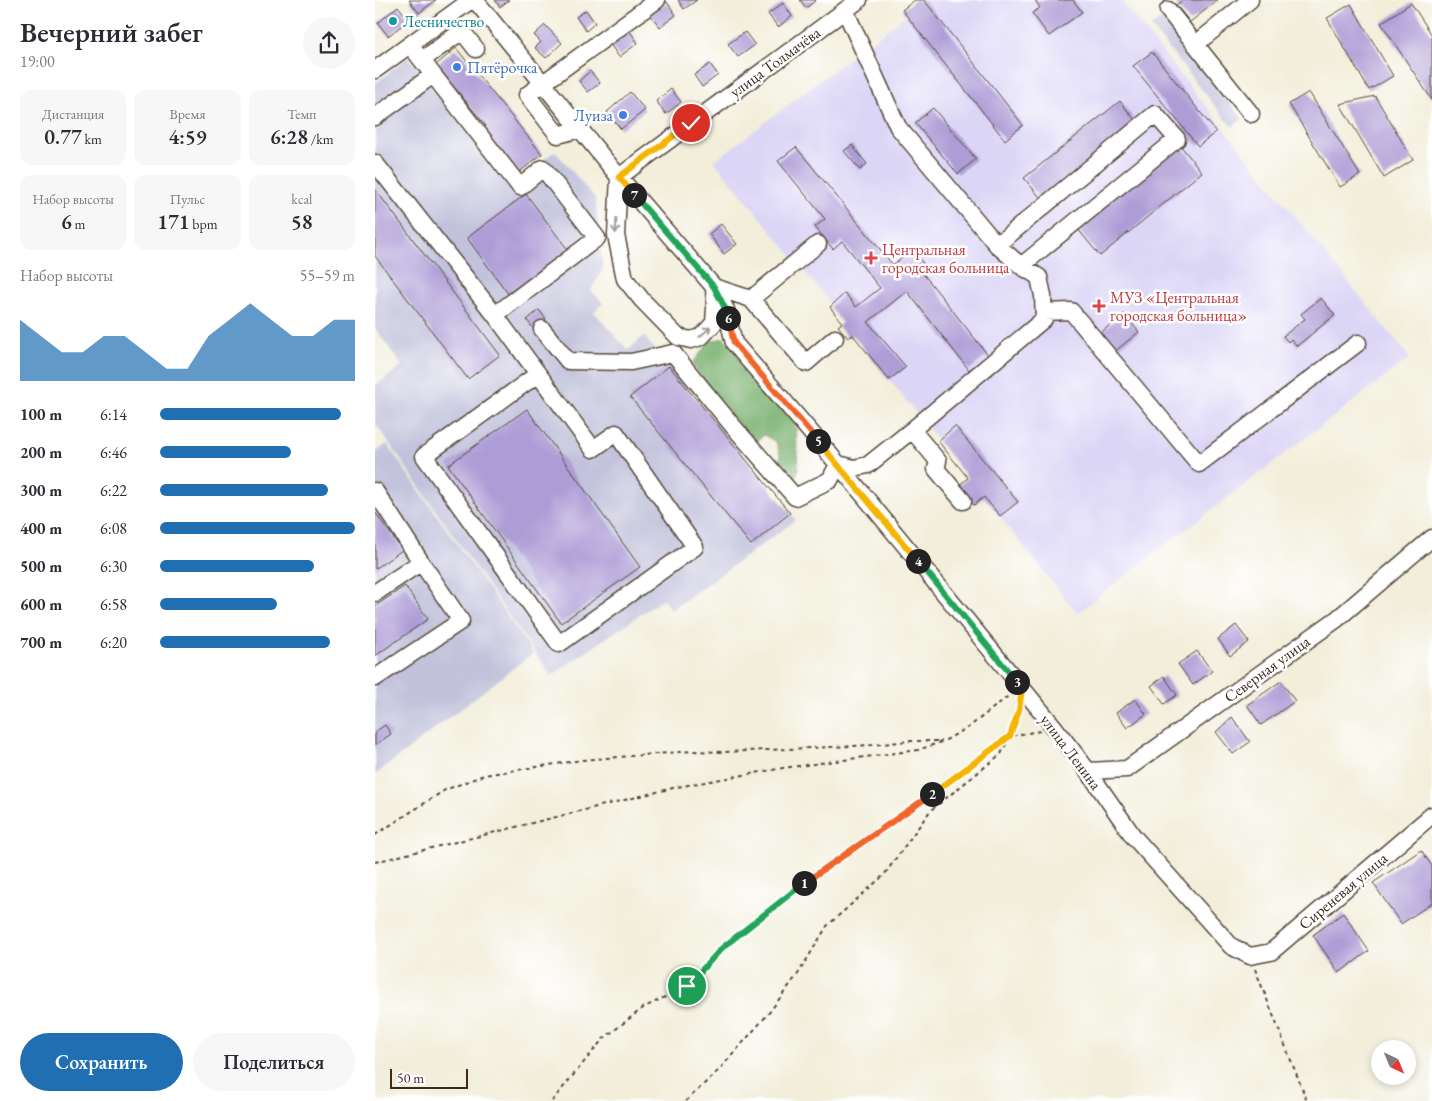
<!DOCTYPE html>
<html lang="ru">
<head>
<meta charset="utf-8">
<style>
  :root { --surface:#fff; --page:#f7f7f7; --text:#2b2b33; --muted:#7c7c81; --accent:#1f6fb2 }
  body { margin:0; font-family:"EB Garamond",serif; background:var(--page); color:var(--text); height:100vh; display:flex; flex-direction:column; font-size:19px; white-space:nowrap }
  * { box-sizing:border-box; margin:0 }
  p { font-size:16px; color:var(--muted) }
  .icon { flex:none; width:28px; height:28px; fill:none; stroke:currentColor; stroke-width:2; stroke-linecap:round; stroke-linejoin:round }
  .map { position:relative; flex:1; overflow:hidden }
  .details { display:flex; flex-direction:column; background:var(--surface); width:375px }
  .details>* { flex:none }
  .needle { width:32px; rotate:136deg }
  .fabs { position:absolute; left:996px; top:1040px; display:grid; gap:10px }
  .fabs a { display:grid; place-items:center; width:45px; height:45px; border-radius:50%; background:var(--surface); box-shadow:0 2px 8px #0003; font-size:25px }
  .scale { position:absolute; left:15px; bottom:12px; width:78px; box-sizing:border-box; padding-left:5px; border:2px solid #3b2a1e; border-top:0; font-size:14px; line-height:18px; white-space:nowrap; color:#3b2a1e; -webkit-text-stroke:4px #fff; paint-order:stroke }
  .pin { position:absolute; display:grid; place-items:center; width:42px; height:42px; color:#fff; margin:-21px; border:2px solid #fff; border-radius:50%; box-shadow:0 1px 5px #0007 }
  .km { position:absolute; width:25px; height:25px; margin:-12px; border-radius:50%; background:#222; color:#fff; font-size:14px; line-height:25px; text-align:center }
  .round { display:grid; place-items:center; flex:none; width:52px; height:52px; border-radius:26px; background:var(--page) }
  .summary { display:flex; align-items:center; justify-content:space-between; height:85px; padding:0 20px }
  h1 { font-size:28px; font-weight:600; line-height:38px }
  .metrics { display:grid; grid-template-columns:repeat(3,1fr); gap:8px; height:85px; padding:5px 20px }
  .metrics div { display:grid; align-content:center; border-radius:12px; background:var(--page); text-align:center }
  .metrics b { font-size:21px; font-weight:600 }
  .metrics small { font-size:14px; font-weight:400 }
  .metrics p { font-size:14px }
  .chart { height:140px; padding:10px 20px }
  .chart p { display:flex; justify-content:space-between }
  .chart svg { width:100%; height:90px; margin-top:5px; fill:var(--accent); opacity:.7 }
  .action { display:flex; gap:10px; margin-top:auto; padding:10px 20px }
  .action a { flex:1; height:58px; border-radius:30px; background:var(--accent); color:#fff; font-size:20px; font-weight:600; line-height:58px; text-align:center }
  .action a+a { background:var(--page); color:var(--text) }
  ul { padding:0 20px; list-style:none; font-size:16px }
  li { display:grid; grid-template-columns:80px 60px 1fr; align-items:center; height:38px }
  li i { height:12px; border-radius:6px; background:var(--accent) }
  main { display:flex; flex:1; min-height:0 }
  .map>svg:first-child { display:block }
  .built { fill:#dcd6f6 }
  .industrial { fill:#c2c2dc }
  .forest { fill:#78b06e; stroke:#5a6d46 }
  .building { fill:#ad9dd6 }
  .lines { fill:none; stroke-linecap:round; stroke-linejoin:round }
  .minor-casing { stroke:#56473a; stroke-width:19 }
  .path { stroke:#56473a; stroke-width:2; stroke-dasharray:4 4; stroke-linecap:butt }
  .minor { stroke:#fff; stroke-width:16 }
  .oneway { stroke:#a79f9a }
  .split-1-casing { stroke:#fff; stroke-width:10 }
  .split-2-casing { stroke:#fff; stroke-width:10 }
  .split-3-casing { stroke:#fff; stroke-width:10 }
  .split-4-casing { stroke:#fff; stroke-width:10 }
  .split-5-casing { stroke:#fff; stroke-width:10 }
  .split-6-casing { stroke:#fff; stroke-width:10 }
  .split-7-casing { stroke:#fff; stroke-width:10 }
  .split-8-casing { stroke:#fff; stroke-width:10 }
  .split-1 { stroke:#22a559; stroke-width:6 }
  .split-2 { stroke:#f0652b; stroke-width:6 }
  .split-3 { stroke:#f5b400; stroke-width:6 }
  .split-4 { stroke:#22a559; stroke-width:6 }
  .split-5 { stroke:#f5b400; stroke-width:6 }
  .split-6 { stroke:#f0652b; stroke-width:6 }
  .split-7 { stroke:#22a559; stroke-width:6 }
  .split-8 { stroke:#f5b400; stroke-width:6 }
  .culture-dot { fill:#0f9aa8; stroke:#fff; stroke-width:2 }
  .shop-dot { fill:#3f7fe0; stroke:#fff; stroke-width:2 }
  .health-dot { fill:#e0444e; stroke:#fff; stroke-width:2 }
  .labels { text-anchor:middle; dominant-baseline:central; stroke-width:5; stroke-linejoin:round; paint-order:stroke }
  .culture-label { font-size:16px; fill:#0d838f; stroke:#fff; text-anchor:start }
  .street-label { font-size:16px; fill:#3b2a1e; stroke:#fff }
  .shop-label { font-size:16px; fill:#366cbe; stroke:#fff; text-anchor:start }
  .health-label { font-size:16px; fill:#be3a42; stroke:#fff; text-anchor:start }
</style>
</head>
<body>
<main>
<section class="details">
<div class="summary"><div><h1>Вечерний забег</h1><p>19:00</p></div><a class="round"><svg class="icon" aria-label="share" viewBox="0 0 24 24"><path d="M12 15V3M7 8l5-5 5 5M5 13v7h14v-7"/></svg></a></div>
<div class="metrics">
<div><p>Дистанция</p><b>0.77<small> km</small></b></div>
<div><p>Время</p><b>4:59</b></div>
<div><p>Темп</p><b>6:28<small> /km</small></b></div>
</div>
<div class="metrics">
<div><p>Набор высоты</p><b>6<small> m</small></b></div>
<div><p>Пульс</p><b>171<small> bpm</small></b></div>
<div><p>kcal</p><b>58</b></div>
</div>
<div class="chart"><p><span>Набор высоты</span>55–59 m</p>
<svg viewBox="0 0 160 44" preserveAspectRatio="none"><path d="M0 44V14L10 22L20 30L30 30L40 22L50 22L60 30L70 38L80 38L90 22L100 14L110 6L120 14L130 22L140 22L150 14L160 14V44z"/></svg>
</div>
<ul>
<li><b>100 m</b>6:14<i style="width:93%"></i></li>
<li><b>200 m</b>6:46<i style="width:67%"></i></li>
<li><b>300 m</b>6:22<i style="width:86%"></i></li>
<li><b>400 m</b>6:08<i style="width:100%"></i></li>
<li><b>500 m</b>6:30<i style="width:79%"></i></li>
<li><b>600 m</b>6:58<i style="width:60%"></i></li>
<li><b>700 m</b>6:20<i style="width:87%"></i></li>
</ul>
<div class="action"><a>Сохранить</a><a>Поделиться</a></div>
</section>
<div class="map">
<svg width="1057" height="1101" viewBox="0 0 1057 1101">
  <rect width="100%" height="100%" fill="#fff"/>
  <filter id="ink" filterUnits="userSpaceOnUse"><feTurbulence type="fractalNoise" baseFrequency=".02" numOctaves="2"/><feDisplacementMap in="SourceGraphic" scale="10" xChannelSelector="R" yChannelSelector="G"/><feConvolveMatrix kernelMatrix="1 2 1 2 8 2 1 2 1" color-interpolation-filters="sRGB"/></filter>
  <filter id="wash" filterUnits="userSpaceOnUse"><feTurbulence type="fractalNoise" baseFrequency=".0096" numOctaves="4" result="noise"/><feDisplacementMap in="SourceGraphic" scale="20" xChannelSelector="R" yChannelSelector="G"/><feGaussianBlur stdDeviation="1.12" result="paint"/><feColorMatrix in="noise" values="0 0 0 0 0 0 0 0 0 0 0 0 0 0 0 0 0 1.4 0 .05"/><feComposite in="paint" operator="in"/></filter>
  <g filter="url(#wash)">
    <rect width="100%" height="100%" fill="#f2eeda"/>
    <path class="built" d="M551,0H745L1035,358L702,613L609,497L599,505L583,486L593,477L478,335L473,338L463,326L467,323L455,307L457,305L339,161Z"/>
    <path class="industrial" d="M787,18L868,119L857,127L776,27Z
      M33,57L136,185L180,151L220,198L228,269L216,290L228,303L219,312L253,350L269,336L421,520L296,610L288,599L176,676L0,423V386L27,366L0,328V84Z
      M12,444L158,653L0,775V453Z"/>
    <path class="forest" d="M349,338L414,412L421,428L423,469L417,488L399,469L406,457L401,442L389,435L385,437L380,446L317,364L335,341Z"/>
    <g id="blocks">
      <path class="building" d="M34,0H61L44,13Z
        M120,0H134L125,7Z
        M303,0H322L309,9Z
        M425,0H441L431,8Z
        M540,0H549L648,125L630,140L527,10Z
        M660,0H698L707,12L674,36L657,13L665,8Z
        M808,0H843L815,22L801,5Z
        M292,2L301,15L285,27L275,14Z
        M408,3L417,16L403,27L393,14Z
        M1036,3L1057,35V100L1006,23Z
        M976,4L1018,76L994,90L952,18Z
        M23,6L34,20L13,36L3,23Z
        M211,10L220,23L211,31L201,17Z
        M170,25L187,43L171,58L160,48L166,42L159,35Z
        M254,30L263,43L244,57L235,44Z
        M370,32L380,45L363,57L353,44Z
        M81,48L167,154L142,174L107,129L111,126L61,65Z
        M777,52L841,132L823,146L758,66Z
        M335,64L343,75L327,87L319,75Z
        M215,71L225,83L213,92L204,81Z
        M296,89L306,102L291,114L281,101Z
        M255,92L270,110L246,129L232,112Z
        M934,92L985,175L965,187L914,104Z
        M1000,96L1038,160L1009,178L965,104Z
        M745,101L763,124L668,201L649,178Z
        M558,108L601,159L583,174L540,123Z
        M804,144L827,172L725,256L702,228Z
        M477,145L492,164L485,170L469,151Z
        M421,147L518,265L537,250L551,267L546,271L613,355L594,370L532,291L493,322L531,367L514,380L478,335L473,338L463,326L467,323L455,307L470,293L481,307L505,288L467,241L458,249L440,227L450,219L403,161Z
        M0,189L125,355L93,379L0,256Z
        M151,194L193,250L134,295L92,238Z
        M346,224L362,244L349,254L334,234Z
        M946,298L960,315L922,346L916,339L913,342L908,336L930,319L926,314Z
        M164,310L171,319L158,328L152,320Z
        M749,314L764,332L739,352L724,334Z
        M294,366L415,513L376,545L255,397Z
        M152,409L265,567L186,623L73,465Z
        M580,426L643,502L625,516L609,497L599,505L583,486L593,478L563,441Z
        M0,512L27,550L0,569Z
        M30,586L53,619L0,656V606Z
        M861,625L874,642L855,656L843,639Z
        M822,651L837,671L818,685L803,664Z
        M789,676L802,695L789,704L776,686Z
        M906,681L920,701L886,725L872,705Z
        M760,699L771,714L752,728L741,713Z
        M857,717L875,742L858,754L841,732Z
        M10,725L16,734L0,745V732Z
        M1046,850L1057,866V903L1026,924L998,883Z
        M968,913L994,951L964,973L938,935Z"/>
    </g>
  </g>
  <g filter="url(#ink)">
    <use href="#blocks" fill-opacity="0" stroke="#56473a" stroke-width="1"/>
    <g class="lines">
      <g class="minor-casing">
        <path id="minor" d="M100,0L244,177L339,287L351,310L359,343L463,464L680,728L713,771L758,836L856,946L875,956L896,952L1057,815
          M470,10L523,127L622,245L646,266L802,139L780,114L622,245
          M793,10L876,114
          M821,44L875,0
          M47,60L87,31L101,49
          M0,70L96,0
          M0,117L58,75
          M205,129L183,135L152,95L282,0
          M0,163L120,315L222,238L168,168L145,187L35,45
          M244,177L241,235L250,279L267,300L303,337L316,340L326,337L339,323L340,308L339,287L376,299L443,244
          M244,177L484,0
          M376,299L431,363L460,338
          M669,312L696,311L824,464L983,343
          M120,315L218,449L241,433L320,547L184,644L49,456L163,374
          M167,329L193,361L256,362L298,353L357,425L420,497L455,480L463,464L479,468L493,465L537,430L563,461L561,469L588,501
          M537,430L669,319L668,296L664,277L646,266
          M0,491L46,562L0,593
          M0,678L86,621L46,562
          M713,771L752,769L962,619L1057,538"/>
      </g>
      <path class="path" d="M0,835L70,790L109,775L207,760L317,751L350,752L498,745L534,741H567
        M0,862L302,787L408,768L543,750L569,741L594,727L636,694
        M880,969L932,1101
        M177,1101L228,1039L268,1008L312,986L347,947L430,883L533,812L635,736L665,731
        M311,1101L344,1070L393,1014L423,974L452,926L509,875L555,811L626,754L635,736L644,706"/>
      <use href="#minor" class="minor"/>
    </g>
    <defs><path id="oneway-shaft" d="M-6 0H5M1.5-3L5.5 0L1.5 3" fill="none" stroke-width="1.6" stroke-linecap="round" stroke-linejoin="round" transform="scale(1.25)"/></defs>
    <g class="oneway">
      <use href="#oneway-shaft" transform="translate(241 226) rotate(93)"/>
      <use href="#oneway-shaft" transform="translate(330 332) rotate(-41)"/>
    </g>
  </g>
  <g class="lines" filter="url(#ink)">
    <g class="split-1-casing">
      <path id="split-1" d="M312,986L347,948L429,883"/>
    </g>
    <g class="split-2-casing">
      <path id="split-2" d="M429,883L557,794"/>
    </g>
    <g class="split-3-casing">
      <path id="split-3" d="M557,794L635,736L644,710L647,689L642,682"/>
    </g>
    <g class="split-4-casing">
      <path id="split-4" d="M543,561L642,682"/>
    </g>
    <g class="split-5-casing">
      <path id="split-5" d="M443,441L543,561"/>
    </g>
    <g class="split-6-casing">
      <path id="split-6" d="M353,318L359,343L443,441"/>
    </g>
    <g class="split-7-casing">
      <path id="split-7" d="M259,195L339,287L351,310L353,318"/>
    </g>
    <g class="split-8-casing">
      <path id="split-8" d="M259,195L244,177L316,123"/>
    </g>
    <use href="#split-1" class="split-1"/>
    <use href="#split-2" class="split-2"/>
    <use href="#split-3" class="split-3"/>
    <use href="#split-4" class="split-4"/>
    <use href="#split-5" class="split-5"/>
    <use href="#split-6" class="split-6"/>
    <use href="#split-7" class="split-7"/>
    <use href="#split-8" class="split-8"/>
  </g>
  <circle class="culture-dot" cx="18" cy="21" r="5"/>
  <g class="shop-dot">
    <circle cx="82" cy="67" r="5"/>
    <circle cx="248" cy="115" r="5"/>
  </g>
  <g class="health-dot">
    <path d="M493.5 250.5h5v5h5v5h-5v5h-5v-5h-5v-5h5z"/>
    <path d="M721.5 298.5h5v5h5v5h-5v5h-5v-5h-5v-5h5z"/>
  </g>
  <g class="labels">
    <g class="culture-label">
      <text x="28" y="21">Лесничество</text>
    </g>
    <g class="street-label">
      <text transform="translate(400 62) rotate(-36)">улица Толмачёва</text>
      <text transform="translate(892 669) rotate(-36)">Северная улица</text>
      <text transform="translate(696 752) rotate(53)">улица Ленина</text>
      <text transform="translate(968 891) rotate(-40)">Сиреневая улица</text>
    </g>
    <g class="shop-label">
      <text x="92" y="67">Пятёрочка</text>
      <text x="238" y="115" text-anchor="end">Луиза</text>
    </g>
    <g class="health-label">
      <text x="507" y="249">Центральная<tspan x="507" dy="18">городская больница</tspan></text>
      <text x="735" y="297">МУЗ «Центральная<tspan x="735" dy="18">городская больница»</tspan></text>
    </g>
  </g>
</svg>
<div class="fabs">
<a><svg class="needle" viewBox="-14 -14 28 28"><path d="M0-13l5 13h-10z" fill="#e53935"/><path d="M0 13l5-13h-10z" fill="#7c7c81"/></svg></a>
</div>
<div class="scale">50 m</div>
<div class="pin" style="left:312px;top:986px;background:#1e9e55"><svg class="icon" aria-label="arrive" viewBox="0 0 24 24"><path d="M6 21V4h12l-3 4 3 4H6"/></svg></div>
<div class="pin" style="left:316px;top:123px;background:#d93025"><svg class="icon" aria-label="check" viewBox="0 0 24 24"><path d="M5 12l5 5 9-10"/></svg></div>
<b class="km" style="left:429px;top:883px">1</b>
<b class="km" style="left:557px;top:794px">2</b>
<b class="km" style="left:642px;top:682px">3</b>
<b class="km" style="left:543px;top:561px">4</b>
<b class="km" style="left:443px;top:441px">5</b>
<b class="km" style="left:353px;top:318px">6</b>
<b class="km" style="left:259px;top:195px">7</b>
</div>
</main>
</body>
</html>
